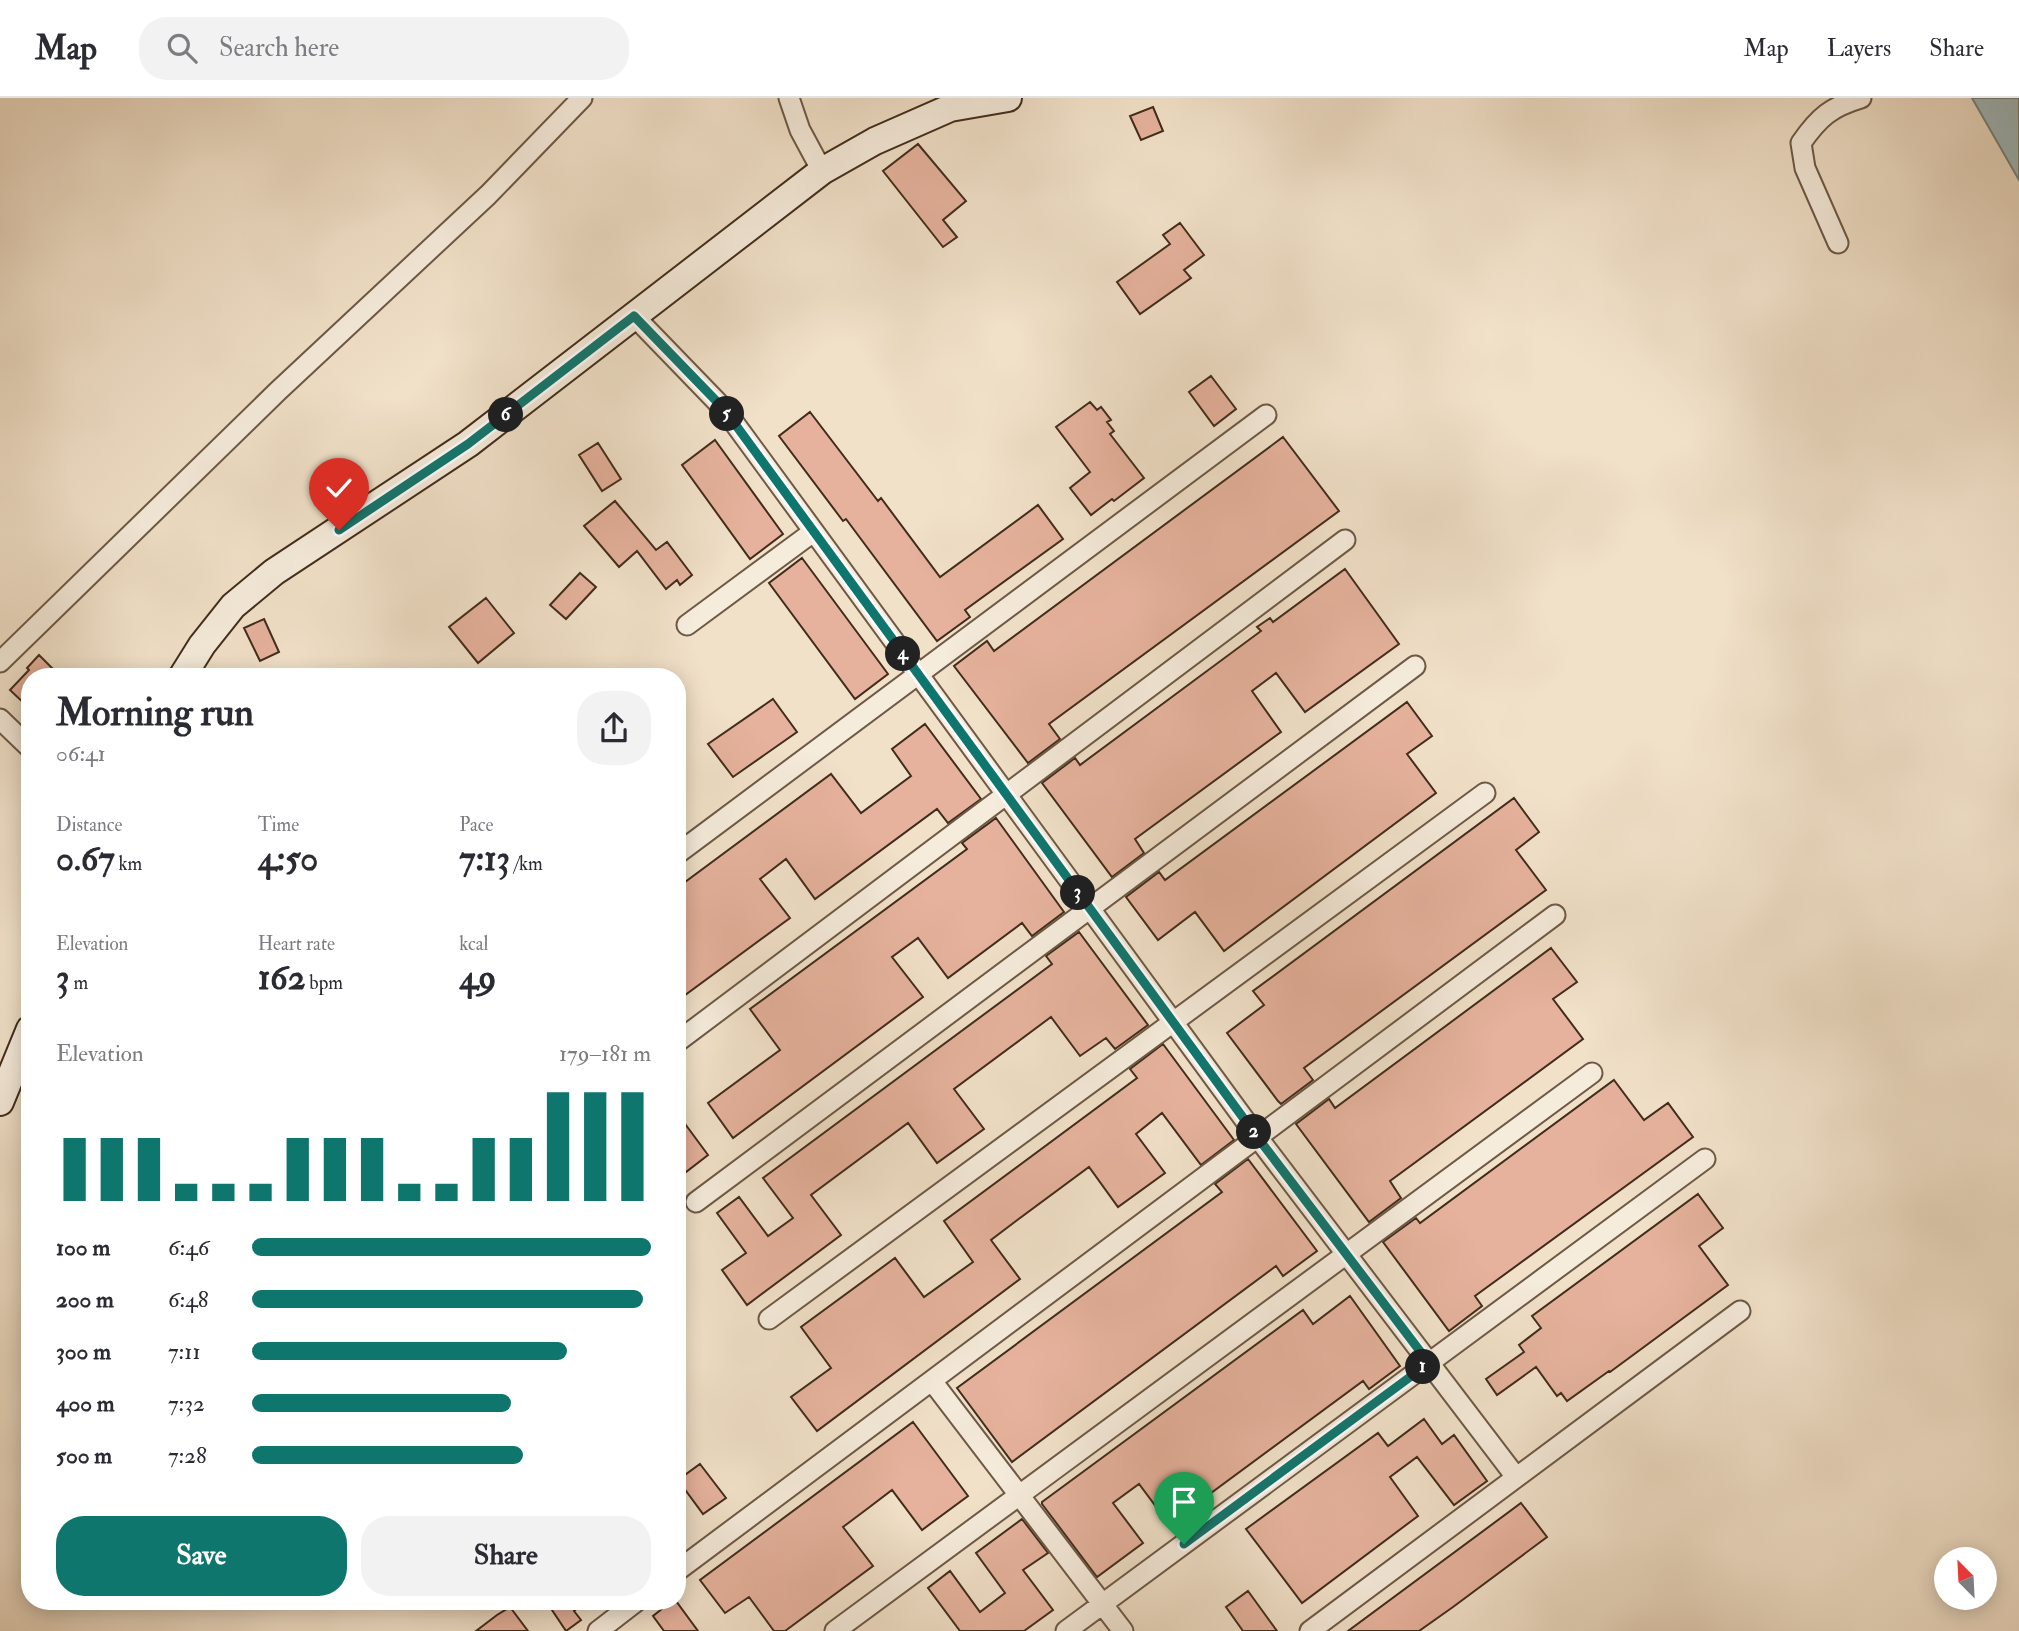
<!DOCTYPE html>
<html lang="en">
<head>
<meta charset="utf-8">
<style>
  :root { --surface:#fff; --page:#f2f2f3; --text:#2b2b33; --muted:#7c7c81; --line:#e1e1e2; --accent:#0f766e }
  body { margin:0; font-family:"IM FELL Double Pica",serif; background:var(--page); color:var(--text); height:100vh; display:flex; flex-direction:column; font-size:26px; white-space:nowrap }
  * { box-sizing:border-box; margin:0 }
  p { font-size:23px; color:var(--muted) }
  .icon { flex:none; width:38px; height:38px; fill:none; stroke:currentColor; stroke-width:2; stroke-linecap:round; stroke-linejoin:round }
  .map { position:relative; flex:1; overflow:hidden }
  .sheet { position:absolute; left:21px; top:570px; width:665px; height:942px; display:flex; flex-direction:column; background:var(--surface); border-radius:28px; box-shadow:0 4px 18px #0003 }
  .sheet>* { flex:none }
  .needle { width:46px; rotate:336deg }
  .buttons { position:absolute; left:1934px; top:1449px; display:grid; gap:14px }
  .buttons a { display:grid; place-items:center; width:63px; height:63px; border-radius:50%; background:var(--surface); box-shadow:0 4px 18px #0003; font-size:35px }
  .pin { position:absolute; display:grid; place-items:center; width:60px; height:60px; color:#fff; margin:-72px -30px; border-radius:50% 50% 50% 0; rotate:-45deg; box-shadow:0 0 7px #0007 }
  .pin .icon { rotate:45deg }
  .km { position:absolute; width:35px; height:35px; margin:-18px; border-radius:50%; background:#222; color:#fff; font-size:19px; line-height:35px; text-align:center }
  .round { display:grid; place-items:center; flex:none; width:74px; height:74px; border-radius:28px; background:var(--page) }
  .headline { display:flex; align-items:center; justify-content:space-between; height:119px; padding:0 35px }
  h1 { font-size:38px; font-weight:700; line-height:52px }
  .metrics { display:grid; grid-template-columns:repeat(3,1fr); gap:10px; height:119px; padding:7px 35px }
  .metrics div { display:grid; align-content:center }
  .metrics b { font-size:35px; font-weight:700 }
  .metrics small { font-size:19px; font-weight:400 }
  .metrics p { font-size:19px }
  .chart { height:196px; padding:14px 35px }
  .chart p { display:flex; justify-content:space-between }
  .chart svg { width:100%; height:126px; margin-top:7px; stroke:var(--accent); stroke-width:6 }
  .action { display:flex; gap:14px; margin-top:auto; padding:14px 35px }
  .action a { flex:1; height:80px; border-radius:28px; background:var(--accent); color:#fff; font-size:28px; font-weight:700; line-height:80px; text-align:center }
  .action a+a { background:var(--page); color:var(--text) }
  ul { padding:0 35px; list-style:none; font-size:23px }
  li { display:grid; grid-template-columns:112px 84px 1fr; align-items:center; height:52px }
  li i { height:18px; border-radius:9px; background:var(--accent) }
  header { display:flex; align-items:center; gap:42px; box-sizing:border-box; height:98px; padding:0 35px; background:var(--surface); border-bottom:2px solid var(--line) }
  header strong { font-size:33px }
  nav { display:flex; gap:38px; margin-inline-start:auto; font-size:24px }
  .search { width:490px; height:63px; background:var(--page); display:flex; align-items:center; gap:18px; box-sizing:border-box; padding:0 24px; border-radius:28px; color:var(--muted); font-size:26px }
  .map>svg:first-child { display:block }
  .water { fill:#9fbbc0; stroke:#79827e; stroke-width:2 }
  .building { fill:#e6b29d; stroke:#412c1b; stroke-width:2 }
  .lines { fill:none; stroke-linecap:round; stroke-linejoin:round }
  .minor-casing { stroke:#6d5946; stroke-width:23 }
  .secondary-casing { stroke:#412c1b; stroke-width:30 }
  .minor { stroke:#f6ecdc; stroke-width:19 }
  .secondary { stroke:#f6ecdc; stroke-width:26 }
  .route-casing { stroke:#fff; stroke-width:14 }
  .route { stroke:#0f766e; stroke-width:9 }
</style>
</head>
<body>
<header>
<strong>Map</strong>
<div class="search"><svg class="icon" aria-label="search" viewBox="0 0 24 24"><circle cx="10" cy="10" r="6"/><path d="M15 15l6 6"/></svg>Search here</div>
<nav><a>Map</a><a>Layers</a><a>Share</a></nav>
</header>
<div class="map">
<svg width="2019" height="1533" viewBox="0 0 2019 1533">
  <rect width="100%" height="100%" fill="#f1e1c9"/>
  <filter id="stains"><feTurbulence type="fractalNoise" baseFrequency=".00286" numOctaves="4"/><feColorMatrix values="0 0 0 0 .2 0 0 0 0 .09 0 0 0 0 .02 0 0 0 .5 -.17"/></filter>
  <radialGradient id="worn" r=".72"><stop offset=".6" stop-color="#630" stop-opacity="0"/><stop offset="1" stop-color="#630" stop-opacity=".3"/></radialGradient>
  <path class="water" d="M1972,0H2019V82Z"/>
  <path class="building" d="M1153,9L1163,33L1141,42L1130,18Z
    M918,46L966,103L943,122L957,139L943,149L883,73Z
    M1180,125L1204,157L1184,172L1191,180L1140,216L1117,184L1170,146L1163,137Z
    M1211,278L1236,311L1214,328L1189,294Z
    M1090,304L1097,312L1101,309L1111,322L1107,324L1114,333L1110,336L1144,380L1114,403L1112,401L1091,417L1070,390L1090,374L1056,329Z
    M810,314L878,403L881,400L940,479L1038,407L1063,441L965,512L970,519L937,543L846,421L843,423L779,338Z
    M1283,339L1339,413L1049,626L1060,641L1028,665L954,568L987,543L994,553Z
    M715,342L783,436L750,461L682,367Z
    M598,345L621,381L602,393L579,357Z
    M615,403L656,452L667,444L692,477L680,487L677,482L666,491L637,453L619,469L584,428Z
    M802,460L888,576L855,601L769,485Z
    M1345,471L1399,546L1305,614L1276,575L1252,593L1281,634L1135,741L1144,755L1112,779L1042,685L1075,660L1080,667L1261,533L1257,529L1270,520L1273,524Z
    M580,475L596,489L566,521L550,507Z
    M486,500L514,535L478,565L449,529Z
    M264,521L279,554L260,563L244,530Z
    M39,557L61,579H30V611L10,592L29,572L27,570Z
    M773,601L797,634L733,679L708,646Z
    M1407,604L1432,638L1407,656L1436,695L1224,853L1195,814L1158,842L1126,799L1159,774L1165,782Z
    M925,626L981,701L948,725L937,711L815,801L786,761L760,781L790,820L677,903V790L831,676L861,715L911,678L892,651Z
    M1514,700L1539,734L1516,752L1546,792L1304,970L1313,982L1281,1006L1278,1003L1227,935L1264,907L1253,893Z
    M996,720L1064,814L1032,838L1022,825L948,880L918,840L892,859L923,899L733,1040L708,1005L780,952L750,911L967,751L962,745Z
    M1079,834L1148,927L1115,951L1106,940L1080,958L1051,919L954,991L984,1031L937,1065L908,1025L811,1097L841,1137L747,1207L722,1172L746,1155L717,1115L739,1099L768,1138L793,1120L763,1080L1052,866L1046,858Z
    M1551,850L1577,884L1553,901L1583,941L1390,1083L1401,1100L1369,1124L1296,1026L1329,1001L1335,1010Z
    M1163,946L1234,1042L1201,1067L1162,1015L1136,1036L1165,1075L1118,1109L1089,1069L1016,1123L991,1142L1020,1181L817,1333L791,1299L831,1270L801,1229L895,1160L924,1199L973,1164L944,1123L1137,980L1130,971Z
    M1614,982L1644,1022L1668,1005L1693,1039L1475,1198L1482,1208L1449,1233L1383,1144L1416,1120L1420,1125Z
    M677,1015L708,1057L686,1074L677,1062Z
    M1248,1061L1317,1153L1283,1178L1276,1168L1012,1364L957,1290L1222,1094L1215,1086Z
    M1698,1096L1723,1130L1699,1148L1728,1187L1610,1274L1609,1273L1567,1303L1561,1295L1557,1298L1536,1269L1497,1297L1486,1281L1524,1254L1519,1247L1541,1230L1532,1218Z
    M1350,1198L1400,1268L1369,1291L1363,1283L1169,1426L1139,1386L1113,1405L1143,1445L1097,1479L1042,1406V1404L1303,1212L1313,1226Z
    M1424,1321L1442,1346L1454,1337L1487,1383L1454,1407L1417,1359L1390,1379L1418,1418L1302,1505L1246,1431L1378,1335L1388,1348Z
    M913,1324L968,1398L922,1432L892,1392L867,1411L843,1429L873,1468L785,1533H774L749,1499L725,1515L700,1482Z
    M700,1366L726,1400L703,1416L678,1382Z
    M1521,1405L1547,1439L1453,1509L1419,1533H1348Z
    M1022,1421L1048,1455L1023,1472L1053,1512L1024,1533H960L928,1490L950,1473L980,1514L1005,1495L976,1455Z
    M1248,1493L1277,1533H1243L1226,1509Z
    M546,1503H586L574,1513L581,1522L566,1533Z
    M672,1503H676L698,1533H664L653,1518Z
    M510,1509L528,1533H476L497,1517Z"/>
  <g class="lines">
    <g class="minor-casing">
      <path id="minor" d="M789,0L800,32L822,73
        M1838,145L1805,70L1801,45C1819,19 1831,9 1861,0
        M634,218L724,311L1258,1040L1516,1379
        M687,527L813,434
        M0,564L278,293L488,97L582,0
        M0,621L30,650
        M677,756L1266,317
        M677,944L1345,442
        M696,1104L1415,568
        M769,1221L1485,695
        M932,1283L1123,1533
        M677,1473L1555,817
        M598,1533L637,1503
        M835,1533L1592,975
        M1066,1533L1705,1061
        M1310,1533L1740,1213"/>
    </g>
    <g class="secondary-casing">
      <path id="secondary" d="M182,579L202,547L233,508L274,474L468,346L822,73L875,43L950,10L1008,0
        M0,1004L30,931"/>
    </g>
    <use href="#minor" class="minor"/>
    <use href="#secondary" class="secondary"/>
  </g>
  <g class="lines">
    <g class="route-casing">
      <path id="route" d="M339,432L468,346L634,218L724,311L1258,1040L1429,1265L1184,1446"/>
    </g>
    <use href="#route" class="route"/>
  </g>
  <rect width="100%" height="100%" filter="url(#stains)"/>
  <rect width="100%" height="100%" fill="url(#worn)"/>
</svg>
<div class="buttons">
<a><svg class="needle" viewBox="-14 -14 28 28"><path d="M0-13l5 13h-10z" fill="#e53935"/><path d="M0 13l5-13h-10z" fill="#7c7c81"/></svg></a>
</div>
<div class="pin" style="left:1184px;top:1446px;background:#1e9e55"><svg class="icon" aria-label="arrive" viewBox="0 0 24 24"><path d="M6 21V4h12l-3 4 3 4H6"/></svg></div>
<div class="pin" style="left:339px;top:432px;background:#d93025"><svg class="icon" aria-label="check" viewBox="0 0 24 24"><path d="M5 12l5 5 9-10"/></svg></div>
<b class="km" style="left:1423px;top:1269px">1</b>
<b class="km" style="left:1254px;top:1034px">2</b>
<b class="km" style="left:1078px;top:795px">3</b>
<b class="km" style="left:903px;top:556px">4</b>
<b class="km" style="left:727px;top:316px">5</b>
<b class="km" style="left:506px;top:317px">6</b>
<section class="sheet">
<div class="headline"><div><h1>Morning run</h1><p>06:41</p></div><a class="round"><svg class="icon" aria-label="share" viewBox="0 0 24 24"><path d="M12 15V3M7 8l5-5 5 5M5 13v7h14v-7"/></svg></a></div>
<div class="metrics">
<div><p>Distance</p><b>0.67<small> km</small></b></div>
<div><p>Time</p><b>4:50</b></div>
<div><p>Pace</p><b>7:13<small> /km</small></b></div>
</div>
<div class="metrics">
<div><p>Elevation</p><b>3<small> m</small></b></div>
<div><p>Heart rate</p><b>162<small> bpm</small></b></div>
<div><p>kcal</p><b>49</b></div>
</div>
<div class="chart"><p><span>Elevation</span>179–181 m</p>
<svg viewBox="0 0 160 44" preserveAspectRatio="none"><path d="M5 44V22M15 44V22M25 44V22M35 44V38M45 44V38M55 44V38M65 44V22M75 44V22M85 44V22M95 44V38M105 44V38M115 44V22M125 44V22M135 44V6M145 44V6M155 44V6"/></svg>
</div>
<ul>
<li><b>100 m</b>6:46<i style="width:100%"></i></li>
<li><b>200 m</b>6:48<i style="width:98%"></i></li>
<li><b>300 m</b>7:11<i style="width:79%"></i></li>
<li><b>400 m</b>7:32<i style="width:65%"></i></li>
<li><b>500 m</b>7:28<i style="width:68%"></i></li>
</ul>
<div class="action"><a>Save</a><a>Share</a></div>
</section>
</div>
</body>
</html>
